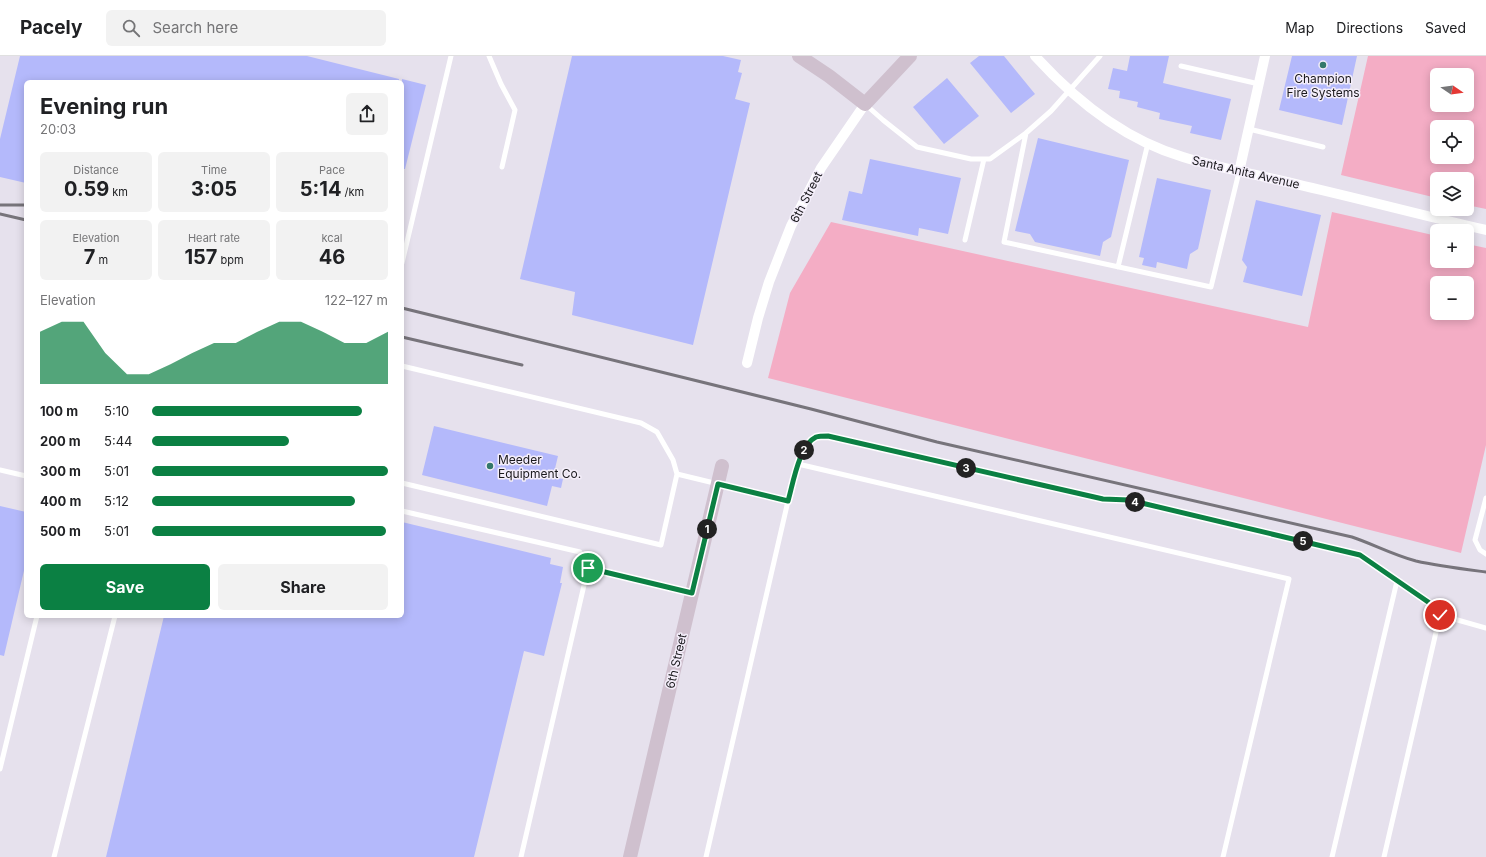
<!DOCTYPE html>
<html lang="en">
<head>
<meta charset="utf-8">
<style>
  :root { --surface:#fff; --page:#f2f2f2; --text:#202124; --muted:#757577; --line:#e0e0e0; --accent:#0b8043 }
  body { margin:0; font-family:Inter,sans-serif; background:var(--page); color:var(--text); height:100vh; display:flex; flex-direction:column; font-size:15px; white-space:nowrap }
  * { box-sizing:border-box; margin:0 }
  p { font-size:13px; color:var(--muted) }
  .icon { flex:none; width:22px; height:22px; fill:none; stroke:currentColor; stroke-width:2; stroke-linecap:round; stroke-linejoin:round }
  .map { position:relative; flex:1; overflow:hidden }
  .side { position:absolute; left:24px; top:24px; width:380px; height:538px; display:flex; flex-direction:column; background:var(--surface); border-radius:6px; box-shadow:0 2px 10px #0003 }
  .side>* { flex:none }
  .needle { width:26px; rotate:103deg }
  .controls { position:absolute; left:1430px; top:12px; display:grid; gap:8px }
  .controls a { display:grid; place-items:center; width:44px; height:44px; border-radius:6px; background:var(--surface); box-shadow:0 2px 10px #0003; font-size:20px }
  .pin { position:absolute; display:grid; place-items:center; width:34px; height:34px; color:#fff; margin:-17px; border:2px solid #fff; border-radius:50%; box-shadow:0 1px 4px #0007 }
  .km { position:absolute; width:20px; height:20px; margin:-10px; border-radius:50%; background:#222; color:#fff; font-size:11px; line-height:20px; text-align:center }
  .round { display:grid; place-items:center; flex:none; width:42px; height:42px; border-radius:6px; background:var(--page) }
  .overview { display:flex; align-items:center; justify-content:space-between; height:68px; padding:0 16px }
  h1 { font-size:22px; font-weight:700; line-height:30px }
  .stats { display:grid; grid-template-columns:repeat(3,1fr); gap:6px; height:68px; padding:4px 16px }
  .stats div { display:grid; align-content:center; border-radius:6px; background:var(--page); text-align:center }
  .stats b { font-size:20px; font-weight:700 }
  .stats small { font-size:11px; font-weight:400 }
  .stats p { font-size:11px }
  .chart { height:112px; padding:8px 16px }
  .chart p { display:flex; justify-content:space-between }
  .chart svg { width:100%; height:72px; margin-top:4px; fill:var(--accent); opacity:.7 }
  .action { display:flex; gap:8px; margin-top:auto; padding:8px 16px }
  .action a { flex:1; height:46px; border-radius:6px; background:var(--accent); color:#fff; font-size:16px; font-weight:700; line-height:46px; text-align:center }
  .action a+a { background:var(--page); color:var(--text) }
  ul { padding:0 16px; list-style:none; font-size:13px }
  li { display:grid; grid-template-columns:64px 48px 1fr; align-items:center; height:30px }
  li i { height:10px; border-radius:5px; background:var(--accent) }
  header { display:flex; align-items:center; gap:24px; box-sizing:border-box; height:56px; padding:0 20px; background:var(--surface); border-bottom:1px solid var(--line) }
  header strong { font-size:19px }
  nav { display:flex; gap:22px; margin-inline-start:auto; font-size:14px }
  .search { width:280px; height:36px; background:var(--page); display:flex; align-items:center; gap:10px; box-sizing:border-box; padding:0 14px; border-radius:6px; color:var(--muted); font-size:15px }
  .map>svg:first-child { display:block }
  .green { fill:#f4adc5; fill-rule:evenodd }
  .building { fill:#b4b9fb }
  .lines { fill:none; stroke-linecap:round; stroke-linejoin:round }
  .lane { stroke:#fff; stroke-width:5 }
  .street { stroke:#fff; stroke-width:10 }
  .secondary { stroke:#cfc0ce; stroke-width:14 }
  .rail { stroke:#77747b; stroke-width:3 }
  .route-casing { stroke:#fff; stroke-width:8 }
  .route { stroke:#0b8043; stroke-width:5 }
  .poi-dot { fill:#34786b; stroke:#f4eefa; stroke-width:1.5 }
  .labels { text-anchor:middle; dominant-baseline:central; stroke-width:3; stroke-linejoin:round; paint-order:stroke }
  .poi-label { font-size:12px; fill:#1a191d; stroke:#f4eefa }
  .street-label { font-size:12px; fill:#1a191d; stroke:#f4eefa }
</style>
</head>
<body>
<header>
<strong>Pacely</strong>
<div class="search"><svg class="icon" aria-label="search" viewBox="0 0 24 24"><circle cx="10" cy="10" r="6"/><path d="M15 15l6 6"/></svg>Search here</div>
<nav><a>Map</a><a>Directions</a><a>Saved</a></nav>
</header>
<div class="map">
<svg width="1486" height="801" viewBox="0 0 1486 801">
  <rect width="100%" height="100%" fill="#e6e1ed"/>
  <path class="green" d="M1368,0H1486V153L1467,149V123H1437V142L1341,119ZM1437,19H1467V49H1437ZM1437,71H1467V101H1437Z
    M1332,156L1437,180V205H1467V188L1486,192V389L1461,497L768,322L790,237L831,166L1308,271ZM1437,227H1467V257H1437Z"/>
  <path class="building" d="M20,0H307L399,23V26H26V127L0,121V83Z
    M572,0H723L741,4L738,16L742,17L735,43L750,47L693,289L572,259L575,236L520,223Z
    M979,0H1004L1035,38L1011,57L970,7Z
    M1130,0H1169L1163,27L1231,43L1221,84L1190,77L1192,70L1159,63L1160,57L1137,51L1138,46L1119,42L1120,35L1108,33L1113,12L1127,15Z
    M1292,0H1357L1342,69L1279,54Z
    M947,22L979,60L944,88L913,51Z
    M402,23L426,29L405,113H402Z
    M1038,82L1129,104L1111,181L1103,186L1100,200L1035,186L1030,178L1015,175Z
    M870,103L961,122L948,178L919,172L918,180L842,164L849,135L862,138Z
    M1157,122L1211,134L1198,193L1190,198L1187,213L1157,206L1156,212L1142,209L1144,202L1139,201Z
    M1256,144L1321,159L1302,240L1243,226L1247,211L1242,204Z
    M434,370L558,400L553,421L563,423L561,432L552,430L547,450L422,419Z
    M0,450L26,456V506L4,600L0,599Z
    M402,466L551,502L550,508L563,511L560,527H562L544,600L524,595L474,801H106L164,560H402Z"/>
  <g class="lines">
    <path class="lane" d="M489,0L501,28L515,54L502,111
      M1181,10L1259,28
      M866,49L883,64L917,91L971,103H990L1026,77L1051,55L1100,0
      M1249,73L1323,91
      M1026,77L1004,186L1211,231L1239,116
      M965,184L984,103
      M402,207L451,0
      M1118,211L1148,87
      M402,310L641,367L657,376L673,404L677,418L788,445C793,428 799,389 816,381C819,380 825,380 828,380L1103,443L1129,444L1360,499L1431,548L1440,559L1384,801
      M798,408L1289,523L1223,801
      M0,414L26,420
      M402,427L661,489L677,418
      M1486,442L1475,484L1480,494L1486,498
      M402,455L580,496L588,512L521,801
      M588,512L691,536
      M1440,559L1486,572
      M0,713L37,560
      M54,801L115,560
      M706,801L788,445
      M1332,801L1397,525"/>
    <path class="street" d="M1035,0C1075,44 1125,84 1183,101C1223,113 1264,120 1304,130C1365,144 1425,160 1486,174
      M1239,116L1265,0
      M747,307L758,262L769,226L791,170L821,112L865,48"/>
    <path class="secondary" d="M799,0L829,20L865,48L910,0
      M630,801L722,410"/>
    <path class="rail" d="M0,149H26
      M0,158L26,164
      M402,252L811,353L937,386L1352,481C1373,488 1393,499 1416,505C1438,510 1463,513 1486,516
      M402,281L522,309"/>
  </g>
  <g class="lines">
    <g class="route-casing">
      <path id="route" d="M588,512L692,537L718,428L788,445C793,428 799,389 816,381C819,380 825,380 828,380L1103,443L1129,444L1360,499L1431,548L1440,559"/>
    </g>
    <use href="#route" class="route"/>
  </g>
  <g class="poi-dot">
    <circle cx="1323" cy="9" r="4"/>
    <circle cx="490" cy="410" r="4"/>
  </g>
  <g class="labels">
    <g class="poi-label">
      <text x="1323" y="22">Champion<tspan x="1323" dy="14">Fire Systems</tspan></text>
      <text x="498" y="403" text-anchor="start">Meeder<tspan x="498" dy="14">Equipment Co.</tspan></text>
    </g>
    <g class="street-label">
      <text transform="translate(1246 116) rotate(13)">Santa Anita Avenue</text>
      <text transform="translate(806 141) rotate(-63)">6th Street</text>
      <text transform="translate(676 605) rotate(-77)">6th Street</text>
    </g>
  </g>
</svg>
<div class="controls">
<a><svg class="needle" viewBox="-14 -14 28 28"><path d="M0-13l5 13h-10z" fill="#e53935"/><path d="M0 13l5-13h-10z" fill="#757577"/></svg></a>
<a><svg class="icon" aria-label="locate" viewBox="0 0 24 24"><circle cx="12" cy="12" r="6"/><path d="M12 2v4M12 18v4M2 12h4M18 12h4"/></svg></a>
<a><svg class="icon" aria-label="layers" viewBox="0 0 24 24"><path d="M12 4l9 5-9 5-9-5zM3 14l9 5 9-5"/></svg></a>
<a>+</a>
<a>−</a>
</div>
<div class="pin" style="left:588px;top:512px;background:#1e9e55"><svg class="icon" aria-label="arrive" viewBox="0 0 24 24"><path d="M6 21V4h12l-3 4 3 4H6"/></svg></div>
<div class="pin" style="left:1440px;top:559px;background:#d93025"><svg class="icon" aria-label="check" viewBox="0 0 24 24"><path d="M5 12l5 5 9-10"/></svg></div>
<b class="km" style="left:707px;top:473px">1</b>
<b class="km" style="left:804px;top:394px">2</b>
<b class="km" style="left:966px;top:412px">3</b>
<b class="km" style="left:1135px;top:446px">4</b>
<b class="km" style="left:1303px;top:485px">5</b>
<section class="side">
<div class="overview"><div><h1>Evening run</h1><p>20:03</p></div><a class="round"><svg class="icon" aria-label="share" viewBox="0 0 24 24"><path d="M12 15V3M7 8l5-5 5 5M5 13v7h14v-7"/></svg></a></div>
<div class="stats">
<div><p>Distance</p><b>0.59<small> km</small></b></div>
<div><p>Time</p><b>3:05</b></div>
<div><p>Pace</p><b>5:14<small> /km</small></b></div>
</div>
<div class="stats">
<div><p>Elevation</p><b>7<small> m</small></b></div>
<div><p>Heart rate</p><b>157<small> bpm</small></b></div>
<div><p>kcal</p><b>46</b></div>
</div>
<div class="chart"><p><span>Elevation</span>122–127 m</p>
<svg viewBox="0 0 160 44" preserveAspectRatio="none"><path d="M0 44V12L10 6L20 6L30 25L40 38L50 38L60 32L70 25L80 19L90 19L100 12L110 6L120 6L130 12L140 19L150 19L160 12V44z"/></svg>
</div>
<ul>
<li><b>100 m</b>5:10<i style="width:89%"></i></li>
<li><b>200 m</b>5:44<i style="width:58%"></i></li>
<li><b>300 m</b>5:01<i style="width:100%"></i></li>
<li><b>400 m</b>5:12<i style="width:86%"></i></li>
<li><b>500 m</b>5:01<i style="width:99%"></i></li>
</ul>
<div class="action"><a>Save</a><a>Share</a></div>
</section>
</div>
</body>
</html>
